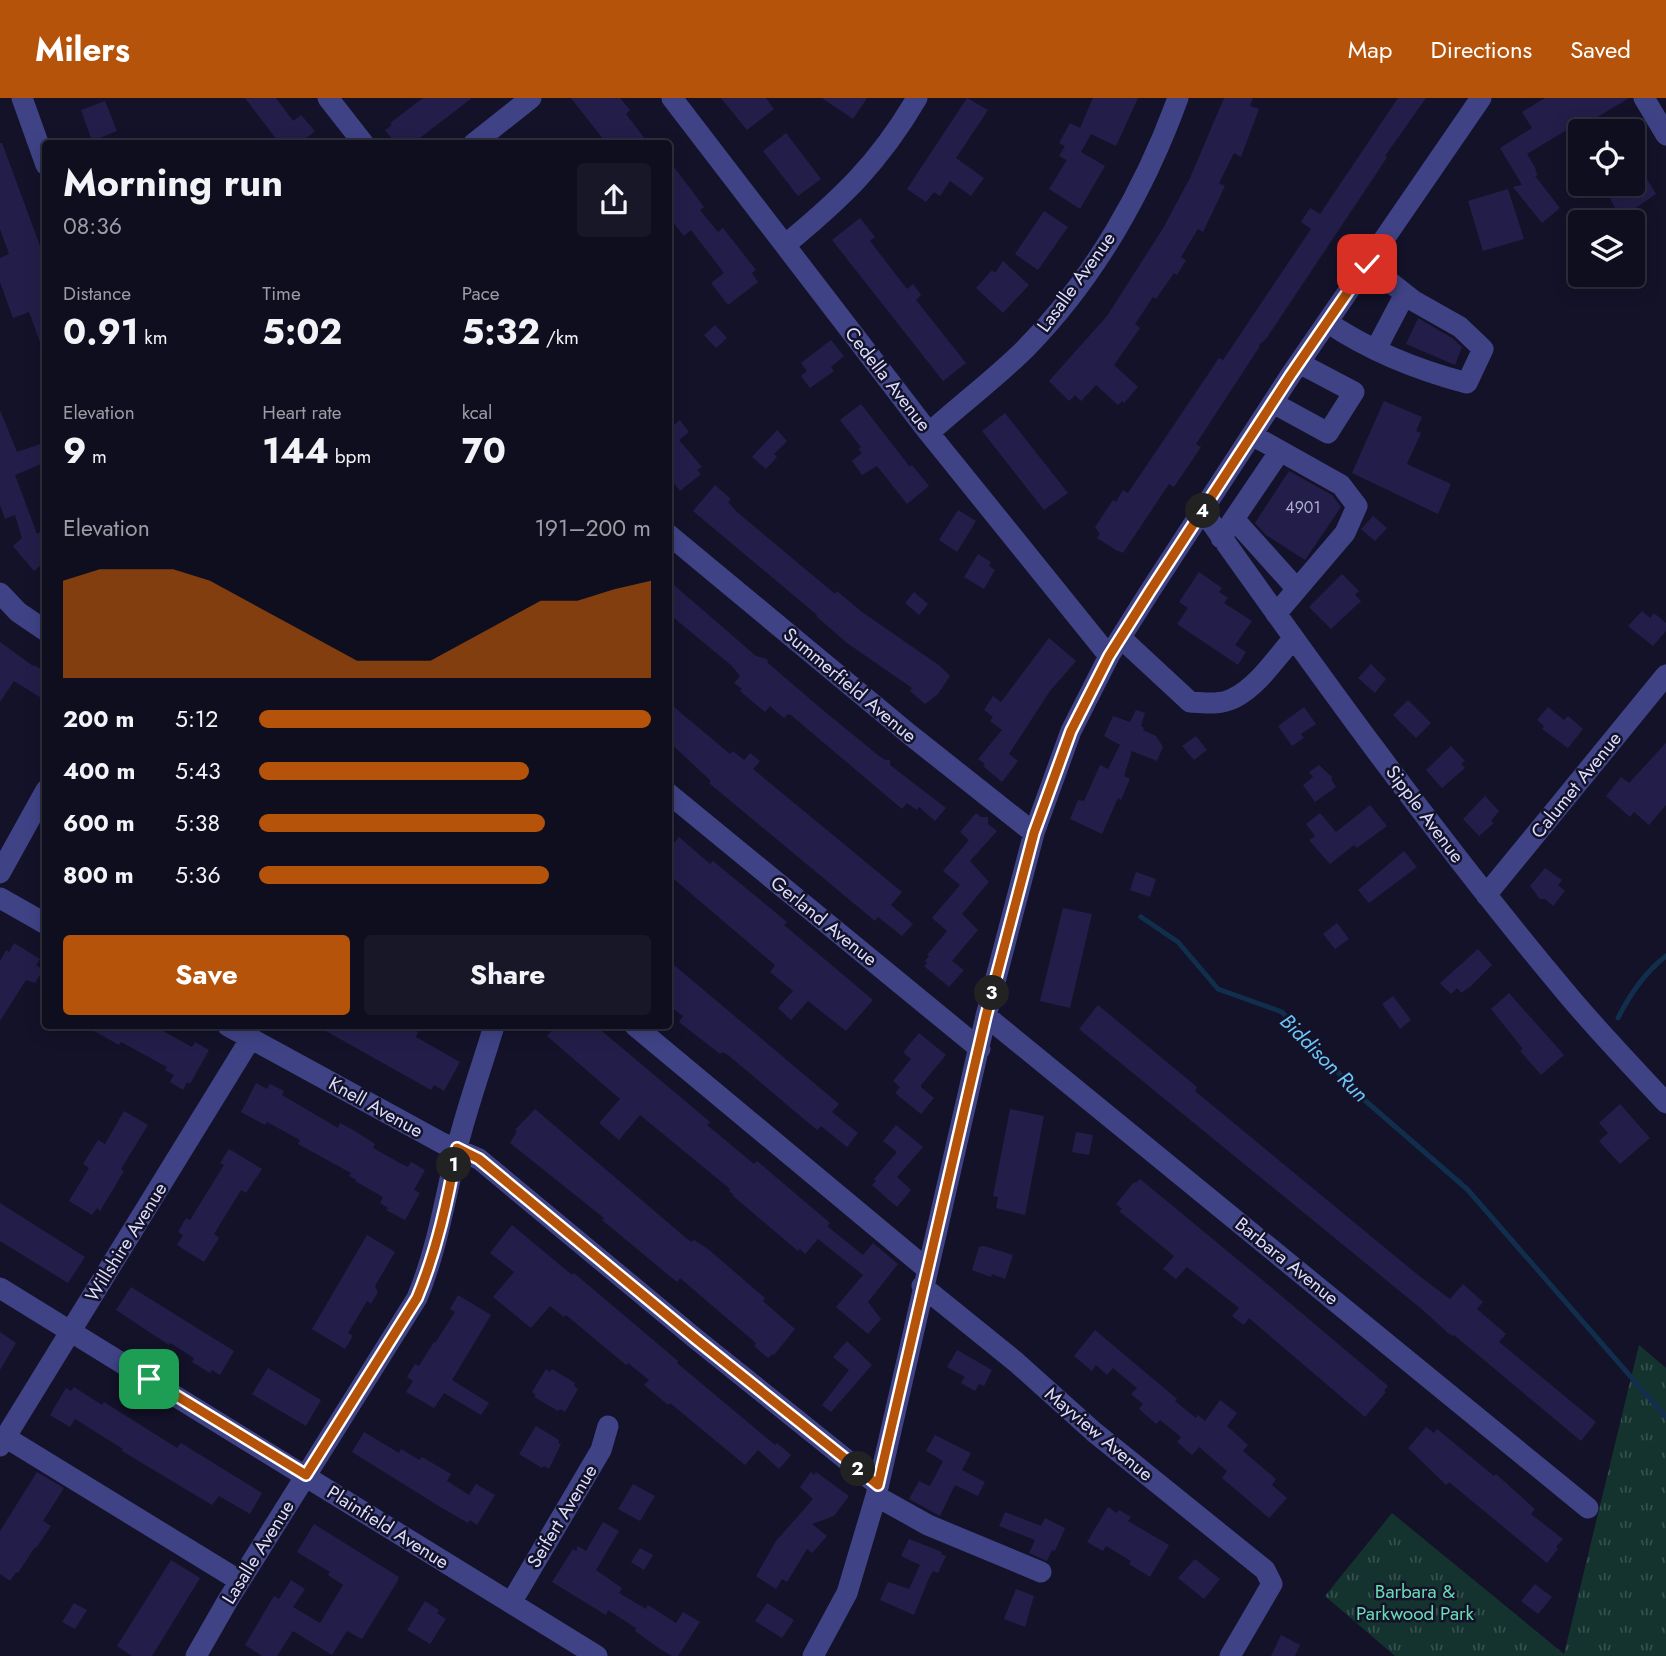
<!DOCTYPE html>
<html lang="en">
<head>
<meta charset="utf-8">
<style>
  :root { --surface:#0e0e1f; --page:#171728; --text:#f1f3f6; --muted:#9b9ca4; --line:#2e2e3d; --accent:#b45309 }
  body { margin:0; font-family:Jost,sans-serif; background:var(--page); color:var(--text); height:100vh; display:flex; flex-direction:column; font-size:26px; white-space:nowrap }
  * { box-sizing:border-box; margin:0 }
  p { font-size:23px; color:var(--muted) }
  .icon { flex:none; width:38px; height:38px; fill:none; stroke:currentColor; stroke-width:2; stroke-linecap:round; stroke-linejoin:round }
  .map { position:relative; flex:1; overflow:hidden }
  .side { position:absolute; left:42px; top:42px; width:630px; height:889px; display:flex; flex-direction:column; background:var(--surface); border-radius:7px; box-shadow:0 4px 18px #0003,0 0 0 2px var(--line) }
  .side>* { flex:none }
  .buttons { position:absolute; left:1568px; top:21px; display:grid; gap:14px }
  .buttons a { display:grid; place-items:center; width:77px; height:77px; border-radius:7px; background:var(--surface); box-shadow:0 4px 18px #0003,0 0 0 2px var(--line); font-size:35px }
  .pin { position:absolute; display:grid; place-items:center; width:60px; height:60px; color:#fff; margin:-30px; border-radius:14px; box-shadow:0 4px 10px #0006 }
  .km { position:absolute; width:35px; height:35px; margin:-18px; border-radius:50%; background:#222; color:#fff; font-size:19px; line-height:35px; text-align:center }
  .round { display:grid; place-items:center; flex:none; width:74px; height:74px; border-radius:7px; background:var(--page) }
  .overview { display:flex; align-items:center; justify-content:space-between; height:119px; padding:0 21px }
  h1 { font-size:38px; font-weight:700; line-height:52px }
  .stats { display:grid; grid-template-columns:repeat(3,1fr); gap:10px; height:119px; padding:7px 21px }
  .stats div { display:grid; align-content:center }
  .stats b { font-size:35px; font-weight:700 }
  .stats small { font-size:19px; font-weight:400 }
  .stats p { font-size:19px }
  .chart { height:196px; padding:14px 21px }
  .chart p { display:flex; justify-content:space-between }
  .chart svg { width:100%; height:126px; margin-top:7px; fill:var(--accent); opacity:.7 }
  .action { display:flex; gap:14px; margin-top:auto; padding:14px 21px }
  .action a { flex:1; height:80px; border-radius:7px; background:var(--accent); color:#fff; font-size:28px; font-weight:700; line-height:80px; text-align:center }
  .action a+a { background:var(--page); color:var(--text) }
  ul { padding:0 21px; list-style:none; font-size:23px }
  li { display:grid; grid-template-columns:112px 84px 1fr; align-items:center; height:52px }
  li i { height:18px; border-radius:9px; background:var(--accent) }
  header { display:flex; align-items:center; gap:42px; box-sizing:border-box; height:98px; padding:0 35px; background:var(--accent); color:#fff }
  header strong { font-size:33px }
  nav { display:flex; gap:38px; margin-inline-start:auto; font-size:24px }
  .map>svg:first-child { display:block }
  .park { fill:url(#park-tufts) }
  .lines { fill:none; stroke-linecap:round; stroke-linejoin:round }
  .stream { stroke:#112e4d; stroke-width:5 }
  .building { fill:#231e49 }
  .minor { stroke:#3f4386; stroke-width:21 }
  .route-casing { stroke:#fff; stroke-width:14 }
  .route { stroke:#b45309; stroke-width:9 }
  .labels { text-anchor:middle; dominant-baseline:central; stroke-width:5; stroke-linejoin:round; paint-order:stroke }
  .number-label { font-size:16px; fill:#adacd0 }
  .street-label { font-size:19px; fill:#dbdbfd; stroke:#131229 }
  .park-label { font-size:19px; fill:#69dcb3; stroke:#131229 }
  .water-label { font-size:21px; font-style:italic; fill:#6dc6f9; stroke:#131229 }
</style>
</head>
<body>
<header>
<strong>Milers</strong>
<nav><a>Map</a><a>Directions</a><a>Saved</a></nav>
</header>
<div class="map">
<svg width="1666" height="1558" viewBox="0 0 1666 1558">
  <defs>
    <pattern id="park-tufts" width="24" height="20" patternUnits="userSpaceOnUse" patternTransform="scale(1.75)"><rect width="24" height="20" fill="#15332e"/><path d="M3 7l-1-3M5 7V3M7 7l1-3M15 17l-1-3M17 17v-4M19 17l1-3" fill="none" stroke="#36504d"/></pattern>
  </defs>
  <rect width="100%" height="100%" fill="#131229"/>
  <path class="park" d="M1639,1247L1666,1270V1558H1395L1325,1498L1392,1415L1564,1556Z"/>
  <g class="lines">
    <path class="stream" d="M1141,819L1178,844L1218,891L1282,914L1361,999L1467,1091L1666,1319
      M1618,920C1630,896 1644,875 1666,858"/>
  </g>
  <path class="building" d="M245,0H276L293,23L301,17L315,33L299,46H280Z
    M423,0H472L412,46H396L385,32L392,27L390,25Z
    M571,0H620L630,12L626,16L649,46H607Z
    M721,0H766L774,11L747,32Z
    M822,0H867L853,21Z
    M967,0L988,12L956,60L984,80L971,98L950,83L940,98L934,94L926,104L907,91Z
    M1093,0H1138L1116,48L1091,36L1081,54L1105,68L1080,111L1049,91L1067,62L1059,58L1065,48L1059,45L1070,25L1080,30Z
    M1224,0H1253L1250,8L1259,11L1241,59L1234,55L1219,85L1225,88L1203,134L1198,131L1181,159L1186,162L1177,177L1174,175L1156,201L1153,199L1135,226L1140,230L1114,267L1138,289L1124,305L1122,303L1118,307L1096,287L1081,303L1075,297L1069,303L1049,283L1107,218L1162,132L1190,80Z
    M1398,0H1426L1385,58L1387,59L1378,73L1266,241L1259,247L1260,248L1196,346L1201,349L1174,389L1169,386L1123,455L1116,452L1097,440L1100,436L1095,429L1113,402L1116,404L1123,392L1128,395L1219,260L1223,262L1311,131L1301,124L1310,110L1320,116Z
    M1545,0H1629L1591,23L1584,33H1580L1578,42L1570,30L1527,56L1536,71L1535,72L1538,77L1535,78L1560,110L1542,125L1513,89L1522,87L1500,50L1532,30L1522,14Z
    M105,3L117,33L92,43L81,12Z
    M786,35L821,81L798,98L763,53Z
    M0,45H2L46,164V255H44L29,214L13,220L0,184V160L9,156L0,131Z
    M1633,58L1656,96L1621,120L1610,101L1619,96L1617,93L1633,86Z
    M668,61L704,109L700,112L718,134L723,130L756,172L752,175L758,184L728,207L711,185L724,175L691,132L684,138L668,118Z
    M1508,91L1524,141L1483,153L1468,103Z
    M1044,113L1068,129L1038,172L1015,156Z
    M860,120L875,139L870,143L907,191L913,186L921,197L916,202L966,265L943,283L832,142Z
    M1003,163L1029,187L1003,215L976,190L992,172L995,175Z
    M1418,220L1452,240L1462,249L1455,267L1406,246Z
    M715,227L727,240L716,250L704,237Z
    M831,242L844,258L831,269L834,273L810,290L801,278L807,273L801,265Z
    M1384,303L1422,319L1416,333L1421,335L1407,366L1451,386L1438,416L1352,375Z
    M861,306L910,369L912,367L929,388L907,406L877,368L862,377L852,363L862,355L858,351L861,349L840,322Z
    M0,312L17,354L46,344V364L15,377L37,436L46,429V463L34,473L13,448L22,440L15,417L5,421L0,407Z
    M1005,315L1068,395L1044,412L982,333Z
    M680,322L689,334L679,342L702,369L697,372L701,376L680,393L668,378V328L670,330Z
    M777,332L787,343L774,356L777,359L766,371L752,359Z
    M1289,373L1332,397L1341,409L1305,462L1266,437L1255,425Z
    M715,387L731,401L728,404L737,414L835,496L837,493L862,514L940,568L950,578L938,596L925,606L910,593L912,590L847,545L816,518L817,517L693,413Z
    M958,412L976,423L957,454L939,442Z
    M1373,418L1387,430L1375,443L1361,431Z
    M978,456L991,464L989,468L995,472L984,491L964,479Z
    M1199,474L1222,490L1219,494L1228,500L1224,505L1252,523L1235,547L1246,554L1238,567L1177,526L1188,510L1179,504Z
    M1342,476L1359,493L1355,497L1361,503L1331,531L1309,509Z
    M668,482L756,558L767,561L768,565L818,608L879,658L885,662H890V667L946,710L935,723L919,709L917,712L907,705L902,711L791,617L788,616L784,620L770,608L765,614L740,593L742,591L734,585L740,578L732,568L668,515Z
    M914,494L928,506L919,517L905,505Z
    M1642,513L1650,520L1654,515L1666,525V533L1653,548L1628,528Z
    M1049,540L1076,563L1050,593L1009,656L1018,663L1002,684L983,668L985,666L978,661L1002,632L990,623L993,619L984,612L993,598L1001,604Z
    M0,544L33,568L34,567L46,574V603L14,583L0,604Z
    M1371,566L1386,581L1375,595L1358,580Z
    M1408,602L1431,625L1416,640L1393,617Z
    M668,604L730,656L733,653L744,662L750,655L760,663L753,671L902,794L891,807L913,826L902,838L878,819L875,823L709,685L711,683L668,643Z
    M1304,609L1316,626L1301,636L1304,640L1292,648L1278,628Z
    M1548,609L1564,622L1568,618L1583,631L1568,650L1542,631L1544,628L1537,622Z
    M1136,612L1145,615L1141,628L1144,630L1143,632L1156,638L1163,649L1157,663L1132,653L1124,678L1130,681L1121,702L1118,700L1102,736L1070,721L1078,702L1084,703L1100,667L1108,671L1120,647L1104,638L1113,618L1130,624Z
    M1196,638L1207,652L1194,662L1182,648Z
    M1666,645V707L1649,727L1634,714L1630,719L1606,698L1621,679L1629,685Z
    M1451,648L1465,663L1461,666L1465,670L1442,690L1426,672Z
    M1319,667L1333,680L1331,681L1336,689L1315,704L1303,687L1313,679L1309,674Z
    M1485,698L1499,713L1491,723L1494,725L1479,738L1463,721Z
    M1370,707L1387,728L1357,750L1354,747L1330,766L1309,742L1315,738L1306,726L1320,715L1336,734Z
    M976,715L981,719H988V726L997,733L970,763L989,784L962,816L978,832L952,863L964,872L949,889L924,868L927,865L925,863L929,858L927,857L947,833L932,820L960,787L943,773L969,742L960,734Z
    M679,739L710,766L713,763L787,824L784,827L873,902L846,933L808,903L791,922L778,910L793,893L770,874L775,867L668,776V752Z
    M1404,753L1417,769L1369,805L1358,792Z
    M1545,770L1562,782L1558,787L1565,793L1553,808L1545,801H1540L1530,788Z
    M1136,774L1156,781L1150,799L1130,792Z
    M1063,810L1092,816L1070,910L1040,903Z
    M1337,825L1349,841L1335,851L1323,836Z
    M14,845L40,861L36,867L43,872L35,885L26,882L0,923V863L6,852L9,854Z
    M1478,851L1492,867L1470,889L1461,895L1457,890L1451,896L1440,885Z
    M668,862L839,1006L832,1014L858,1035L847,1049L821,1028L817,1032L728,957L722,954L720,956L679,924L683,918L668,907Z
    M1509,895L1564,957L1541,977L1520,953L1523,951L1491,911Z
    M1393,898L1411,922L1400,931L1382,906Z
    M1098,907L1197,989L1195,993L1418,1177L1450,1201L1463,1186L1483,1204L1477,1211L1506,1236L1499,1244L1596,1324L1581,1343L1454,1237L1453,1238L1448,1235L1424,1213L1079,931Z
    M85,928H154L192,949L195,944L209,952L190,986L187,984L183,992L170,984L174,977L165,972L167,969L121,944L119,947Z
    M317,928H406L418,934L416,939L460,964L444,993L434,987L431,992Z
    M556,928H596L710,1024L707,1027L754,1066L757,1063L830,1125L827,1128L863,1157L873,1145L898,1166L868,1204L881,1221L868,1236L836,1209L863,1177L818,1141L805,1156L800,1151L798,1153L733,1098L734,1097L729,1093L730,1091L640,1017L619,1042L599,1025L620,1001L547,938Z
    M919,935L946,957L921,987V989L934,1000L921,1016L895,995L900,989L893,983L911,961L904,955L905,952Z
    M256,985L267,991L270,986L284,993L282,997L338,1030L340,1025L355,1033L375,1046L373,1050L398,1064L408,1069L411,1064L425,1072L414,1092L420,1095L405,1122L386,1112L388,1110L380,1105L383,1099L355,1083L357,1082L349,1078L351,1075L298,1046L300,1042L267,1024L265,1027L241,1014Z
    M1620,1006L1650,1040L1620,1066L1599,1043L1608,1035L1599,1025Z
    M535,1011L686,1140L692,1144L694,1142L708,1151L765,1200L763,1203L795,1231L774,1257L773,1256L768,1260L754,1248L756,1245L680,1180L677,1184L602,1122L604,1120L510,1045L517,1033L515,1032Z
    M1010,1011L1044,1018L1025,1117L996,1110L998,1099L993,1098Z
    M124,1013L148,1027L121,1071L124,1073L100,1113L97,1110L92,1117L69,1103L89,1070L83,1066L98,1042L105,1046Z
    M896,1027L923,1049L897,1079L911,1092L897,1109L872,1087L876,1083L874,1081L897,1054L883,1043Z
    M1076,1034L1093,1037L1089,1057L1072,1054Z
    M229,1051L262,1071L246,1095L241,1092L214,1136L219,1140L204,1164L177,1147L183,1137L178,1134L186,1120L190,1122L224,1067L220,1065Z
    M1140,1081L1272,1190L1388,1288L1384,1293L1386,1294L1365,1319L1249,1220L1244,1227L1232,1218L1239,1210L1187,1169L1176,1181L1163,1171L1174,1158L1119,1113L1122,1111L1116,1106L1134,1084L1136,1085Z
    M0,1105L85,1159L68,1185L0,1143Z
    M512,1127L572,1177L574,1175L678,1263L677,1265L775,1347L777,1345L791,1357L779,1371L758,1352L745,1367L670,1305L668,1307L644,1287L649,1282L628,1265L626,1267L566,1217L564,1219L550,1208L531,1230L493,1199L514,1174L490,1155Z
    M367,1137L395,1154L375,1188L378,1194L371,1206L367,1203L348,1235L353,1238L345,1251L312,1231Z
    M984,1148L1013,1157L1005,1181L992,1176L991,1179L972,1172L979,1149Z
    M131,1189L234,1253L220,1277L212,1272L210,1275L192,1264L194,1260L170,1245L169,1247L116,1212Z
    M458,1197L491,1217L452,1282L489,1305L481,1317L444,1295L434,1310L406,1294L413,1283L407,1279L415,1266L419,1268L434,1244L435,1245L455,1214L450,1211Z
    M1095,1232L1177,1301L1175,1303L1196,1320L1198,1317L1205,1323L1220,1302L1237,1315L1227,1328L1248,1347L1243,1353L1276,1381L1272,1387L1287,1400L1269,1420L1222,1380L1227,1373L1199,1349L1192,1357L1177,1344L1181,1339L1160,1322L1156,1326L1139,1311L1143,1306L1131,1296L1137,1290L1113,1270L1107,1277L1096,1267L1092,1273L1074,1258Z
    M0,1234L16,1245L0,1272Z
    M847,1243L872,1267L831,1314L822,1307L849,1272L833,1259Z
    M957,1252L992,1272L984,1288L979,1286L975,1293L961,1285L965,1279L947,1269Z
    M268,1270L321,1302L306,1328L252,1296Z
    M546,1271L550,1274L552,1271L575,1285L574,1288L578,1291L565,1314L560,1311L558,1313L534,1299L536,1297L532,1294Z
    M74,1289L102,1307L104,1304L177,1350L181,1345L262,1395L250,1416L219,1398L212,1407L122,1353L123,1351L75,1321L70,1329L50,1317L66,1290L71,1293Z
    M536,1328L559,1342L558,1345L561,1346L549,1371L544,1368L542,1370L519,1356Z
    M1426,1329L1434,1335L1437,1331L1494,1378L1496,1376L1535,1411L1531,1416L1563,1441L1556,1449L1558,1451L1547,1465L1449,1384L1446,1387L1408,1350Z
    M364,1334L399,1355L401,1351L419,1362L422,1359L451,1376L447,1383L469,1397L476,1386L495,1397L477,1427L470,1422L468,1425L442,1410L352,1354Z
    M935,1337L971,1355L962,1372L985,1384L978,1398L955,1387L940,1418L909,1401L919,1383L930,1388L943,1363L926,1353Z
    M37,1374L64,1390L43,1423L51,1428L36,1450L35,1449L18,1475L16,1474L10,1483L0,1476V1433Z
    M811,1374L814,1377L816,1374L849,1398L834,1418L812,1426L827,1438L812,1455L807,1451L787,1484L782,1481L776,1491L756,1478L776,1443L813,1401L800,1389Z
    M633,1386L655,1398L640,1423L618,1411Z
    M1108,1409L1117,1415L1119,1412L1131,1419L1128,1423L1169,1447L1150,1479L1129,1466L1131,1463L1106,1448L1103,1453L1087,1444Z
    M1005,1414L1041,1428L1045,1420L1065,1430L1055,1453L1052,1452L1047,1463L1029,1455L1035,1442L999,1428Z
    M603,1424L619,1433L596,1472L622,1490L619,1495L646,1511L648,1507L676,1525L683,1514L700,1524L678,1558H672L660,1551L635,1533L636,1530L608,1512L606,1517L552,1484L573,1451L576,1453L578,1448L586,1453Z
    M314,1426L399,1479L397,1484L362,1541L347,1533L332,1557L293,1533L277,1558H262L245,1547L274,1498L279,1501L291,1482L305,1491L293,1509L320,1525L343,1487L328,1477L330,1474L297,1454Z
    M909,1441L942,1454L941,1456L946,1458L938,1475L933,1473L929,1480L914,1517L880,1502L888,1484L909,1491L920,1467L901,1458Z
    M640,1450L653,1457L644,1472L631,1464Z
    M1195,1461L1220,1481L1204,1501L1178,1480Z
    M171,1462L200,1480L152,1558H132L117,1548Z
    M1535,1486L1552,1499L1538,1516L1521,1503Z
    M1016,1491L1034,1498L1025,1529L1004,1521Z
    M425,1503L439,1512L437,1515L446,1521L430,1546L407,1532Z
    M74,1505L87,1512L75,1531L62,1524Z
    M767,1505L794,1522L782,1540L755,1523Z
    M1281,1537L1300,1547L1295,1558H1271Z"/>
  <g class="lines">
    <path class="minor" d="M22,0L46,67
      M328,0L364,46
      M672,0L929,335L1109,558
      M1644,0L1666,37
      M473,46L531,0
      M785,147C842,100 879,65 917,0
      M1327,224C1370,253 1417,272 1467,285L1483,251L1460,229L1414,203L1367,166
      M1376,251L1405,196
      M1273,305L1328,335L1354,294L1299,265
      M929,335C961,306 996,280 1026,250C1094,181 1145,91 1178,0
      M1252,337L1341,387L1357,408L1345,435L1276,516
      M1203,413C1318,575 1435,738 1563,891C1595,930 1631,967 1666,1005
      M1234,421L1297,491
      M668,436L909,636L1034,735
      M1221,440L1280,353
      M0,495L18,514L46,533
      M1121,540L1190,604C1204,605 1222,607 1234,600C1258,588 1276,560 1293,541
      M668,695L980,951
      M0,775L46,692
      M1486,797L1666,577
      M0,800L46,826
      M986,918L1588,1410
      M228,928L442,1045L479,1061L696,1241L878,1387
      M635,928L927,1171
      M922,1188L1016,1264L1094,1334L1265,1472L1272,1486L1230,1558
      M0,1190L597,1558
      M5,1339L240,1483
      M0,1348L251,940
      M876,1398L928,1427L1041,1474
      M511,1505L601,1352L608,1328
      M196,1558L228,1502L417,1200C437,1152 445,1101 457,1050C467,1009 482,968 494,928
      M813,1558L847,1495L876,1398L986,918L1034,735L1071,633L1109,558L1150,493L1290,278L1481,0"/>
  </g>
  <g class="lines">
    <g class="route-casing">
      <path id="route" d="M149,1281L306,1377L417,1200C437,1152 448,1101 457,1050L479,1061L696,1241L878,1387L986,918L1034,735L1071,633L1109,558L1150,493L1290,278L1367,166"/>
    </g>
    <use href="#route" class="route"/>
  </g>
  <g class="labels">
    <g class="number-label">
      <text x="1303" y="409">4901</text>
    </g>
    <g class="street-label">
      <text transform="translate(1076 184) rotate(-54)">Lasalle Avenue</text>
      <text transform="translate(888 281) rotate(52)">Cedella Avenue</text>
      <text transform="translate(850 587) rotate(40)">Summerfield Avenue</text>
      <text transform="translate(1576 687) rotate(-51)">Calumet Avenue</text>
      <text transform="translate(1425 716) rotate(53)">Sipple Avenue</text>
      <text transform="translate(824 823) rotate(39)">Gerland Avenue</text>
      <text transform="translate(376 1009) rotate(29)">Knell Avenue</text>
      <text transform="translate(126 1144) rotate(-58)">Willshire Avenue</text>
      <text transform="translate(1287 1163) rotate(39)">Barbara Avenue</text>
      <text transform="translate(1099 1336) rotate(40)">Mayview Avenue</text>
      <text transform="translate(562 1418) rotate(-59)">Seifert Avenue</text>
      <text transform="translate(388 1429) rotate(32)">Plainfield Avenue</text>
      <text transform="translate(258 1454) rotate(-58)">Lasalle Avenue</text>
    </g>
    <g class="park-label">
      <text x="1415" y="1493">Barbara &amp;<tspan x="1415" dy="22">Parkwood Park</tspan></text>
    </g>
    <g class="water-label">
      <text transform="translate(1324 960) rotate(45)">Biddison Run</text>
    </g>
  </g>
</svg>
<div class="buttons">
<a><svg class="icon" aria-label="locate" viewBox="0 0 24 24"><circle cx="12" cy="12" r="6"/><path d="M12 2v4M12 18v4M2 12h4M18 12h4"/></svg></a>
<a><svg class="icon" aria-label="layers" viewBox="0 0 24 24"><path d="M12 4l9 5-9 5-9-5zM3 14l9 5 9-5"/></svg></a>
</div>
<div class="pin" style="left:149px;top:1281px;background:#1e9e55"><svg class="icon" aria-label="arrive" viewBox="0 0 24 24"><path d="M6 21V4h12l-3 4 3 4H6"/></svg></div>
<div class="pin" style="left:1367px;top:166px;background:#d93025"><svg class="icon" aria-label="check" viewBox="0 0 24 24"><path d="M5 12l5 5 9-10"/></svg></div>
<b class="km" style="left:454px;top:1067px">1</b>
<b class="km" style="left:858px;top:1371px">2</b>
<b class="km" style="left:992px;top:895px">3</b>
<b class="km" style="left:1203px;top:413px">4</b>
<section class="side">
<div class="overview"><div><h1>Morning run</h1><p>08:36</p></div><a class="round"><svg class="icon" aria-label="share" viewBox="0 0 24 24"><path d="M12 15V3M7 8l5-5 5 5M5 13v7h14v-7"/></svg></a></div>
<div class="stats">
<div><p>Distance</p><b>0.91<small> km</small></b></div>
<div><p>Time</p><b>5:02</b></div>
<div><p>Pace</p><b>5:32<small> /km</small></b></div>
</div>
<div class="stats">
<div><p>Elevation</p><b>9<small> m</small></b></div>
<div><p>Heart rate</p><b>144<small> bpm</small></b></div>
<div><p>kcal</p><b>70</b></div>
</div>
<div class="chart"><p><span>Elevation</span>191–200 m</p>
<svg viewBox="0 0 160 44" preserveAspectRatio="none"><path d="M0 44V10L10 6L20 6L30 6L40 10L50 17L60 24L70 31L80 38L90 38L100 38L110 31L120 24L130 17L140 17L150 13L160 10V44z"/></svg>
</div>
<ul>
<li><b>200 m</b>5:12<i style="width:100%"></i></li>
<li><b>400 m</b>5:43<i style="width:69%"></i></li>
<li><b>600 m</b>5:38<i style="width:73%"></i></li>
<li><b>800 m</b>5:36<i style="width:74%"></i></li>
</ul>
<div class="action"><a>Save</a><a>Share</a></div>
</section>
</div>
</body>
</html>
